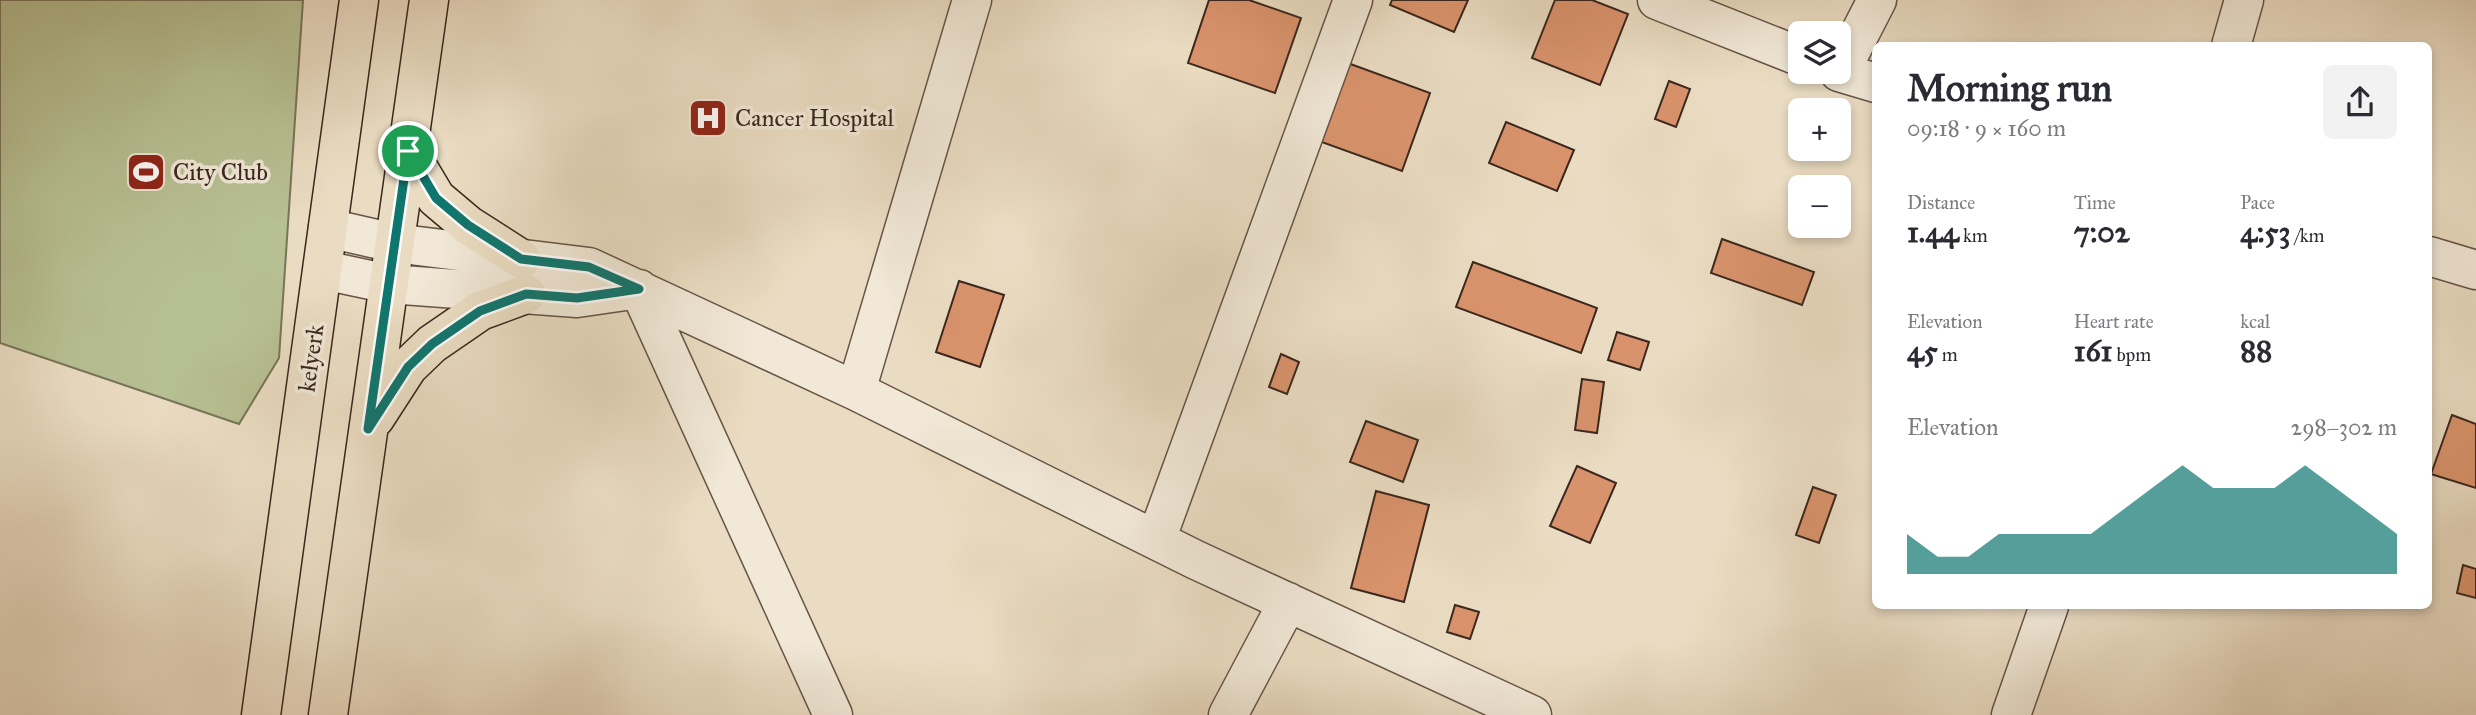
<!DOCTYPE html>
<html lang="en">
<head>
<meta charset="utf-8">
<style>
  :root { --surface:#fff; --page:#f2f2f3; --text:#2b2b33; --muted:#7c7c81; --accent:#0f766e }
  body { margin:0; font-family:"IM FELL Great Primer",serif; background:var(--page); color:var(--text); height:100vh; display:flex; flex-direction:column; font-size:26px; white-space:nowrap }
  * { box-sizing:border-box; margin:0 }
  p { font-size:23px; color:var(--muted) }
  .icon { flex:none; width:38px; height:38px; fill:none; stroke:currentColor; stroke-width:2; stroke-linecap:round; stroke-linejoin:round }
  .map { position:relative; flex:1; overflow:hidden }
  .panel { position:absolute; left:1872px; top:42px; width:560px; height:567px; display:flex; flex-direction:column; background:var(--surface); border-radius:10px; box-shadow:0 4px 10px #0003 }
  .panel>* { flex:none }
  .fabs { position:absolute; left:1788px; top:21px; display:grid; gap:14px }
  .fabs a { display:grid; place-items:center; width:63px; height:63px; border-radius:10px; background:var(--surface); box-shadow:0 4px 10px #0003; font-size:35px }
  .pin { position:absolute; display:grid; place-items:center; width:60px; height:60px; color:#fff; margin:-30px; border:4px solid #fff; border-radius:50%; box-shadow:0 2px 7px #0007 }
  .round { display:grid; place-items:center; flex:none; width:74px; height:74px; border-radius:10px; background:var(--page) }
  .overview { display:flex; align-items:center; justify-content:space-between; height:119px; padding:0 35px }
  h1 { font-size:38px; font-weight:700; line-height:52px }
  .stats { display:grid; grid-template-columns:repeat(3,1fr); gap:10px; height:119px; padding:7px 35px }
  .stats div { display:grid; align-content:center }
  .stats b { font-size:30px; font-weight:700 }
  .stats small { font-size:19px; font-weight:400 }
  .stats p { font-size:19px }
  .chart { height:196px; padding:14px 35px }
  .chart p { display:flex; justify-content:space-between }
  .chart svg { width:100%; height:126px; margin-top:7px; fill:var(--accent); opacity:.7 }
  .map>svg:first-child { display:block }
  .green { fill:#b7c093; stroke:#787458; stroke-width:2 }
  .building { fill:#d9936c; stroke:#3a271e; stroke-width:2 }
  .lines { fill:none; stroke-linecap:round; stroke-linejoin:round }
  .minor-casing { stroke:#665447; stroke-width:41 }
  .major-casing { stroke:#3a271e; stroke-width:41 }
  .minor { stroke:#f1e8d7; stroke-width:38 }
  .major { stroke:#eadcc2; stroke-width:38 }
  .route-casing { stroke:#fff; stroke-width:14 }
  .route { stroke:#0f766e; stroke-width:9 }
  .labels { text-anchor:middle; dominant-baseline:central; stroke-width:7; stroke-linejoin:round; paint-order:stroke }
  .poi-label { font-size:24px; fill:#3a271e; stroke:#f1e8d7; text-anchor:start }
  .street-label { font-size:24px; fill:#3a271e; stroke:#f1e8d7 }
</style>
</head>
<body>
<div class="map">
<svg width="2476" height="715" viewBox="0 0 2476 715">
  <rect width="100%" height="100%" fill="#eadcc2"/>
  <filter id="stains"><feTurbulence type="fractalNoise" baseFrequency=".00286" numOctaves="4"/><feColorMatrix values="0 0 0 0 .2 0 0 0 0 .09 0 0 0 0 .02 0 0 0 .5 -.17"/></filter>
  <radialGradient id="worn" r=".72"><stop offset=".6" stop-color="#630" stop-opacity="0"/><stop offset="1" stop-color="#630" stop-opacity=".3"/></radialGradient>
  <path class="green" d="M0,0H303L279,358L239,424L0,343Z"/>
  <path class="building" d="M1209,0H1249L1301,18L1275,93L1188,63Z
    M1392,0H1468L1454,32L1390,5Z
    M1555,0H1592L1628,14L1600,85L1532,58Z
    M1345,62L1430,93L1402,171L1316,140Z
    M1669,81L1690,89L1676,127L1655,119Z
    M1506,122L1574,150L1557,191L1489,163Z
    M1722,239L1814,272L1802,305L1711,273Z
    M1473,262L1597,308L1581,353L1456,307Z
    M959,281L1004,295L980,367L936,352Z
    M1617,332L1649,342L1640,370L1608,360Z
    M1281,354L1299,362L1287,394L1269,387Z
    M1582,379L1604,382L1597,433L1575,430Z
    M2452,415L2476,424V488L2431,474Z
    M1366,421L1418,440L1403,482L1350,462Z
    M1577,466L1616,483L1590,543L1550,526Z
    M1813,487L1836,495L1819,543L1796,535Z
    M1376,491L1429,505L1404,602L1351,588Z
    M2463,565L2476,569V598L2457,593Z
    M1455,605L1479,612L1470,639L1447,632Z"/>
  <g class="lines">
    <g class="minor-casing">
      <path id="minor" d="M1657,0L1801,57
        M2231,46L2244,0
        M1839,72L1876,83
        M1840,72L1877,0
        M328,228L394,243L589,267L856,391L1196,560L1532,715
        M2429,256L2476,270
        M323,270L389,284L577,298L639,289
        M639,289L833,715
        M856,391L972,0
        M1156,540L1353,0
        M1228,715L1288,602
        M2011,715L2049,606"/>
    </g>
    <g class="major-casing">
      <path id="major" d="M408,151L436,198L468,225L521,259
        M375,418L408,367L432,344L480,311L526,294
        M261,715L359,0
        M328,715L429,0"/>
    </g>
    <use href="#minor" class="minor"/>
    <use href="#major" class="major"/>
  </g>
  <g class="lines">
    <g class="route-casing">
      <path id="route" d="M408,151L436,198L468,225L521,259L589,267L639,289L577,298L526,294L480,311L432,344L408,367L368,429Z"/>
    </g>
    <use href="#route" class="route"/>
  </g>
  <defs>
    <g id="hospital-square" transform="scale(2.0125)"><rect x="-9" y="-9" width="18" height="18" rx="4" fill="#8f2418" stroke="#f1e8d7"/><path d="M-5-5h3v3.5h4V-5h3V5h-3V1.5h-4V5h-3Z" fill="#fff"/></g>
    <g id="stadium-square" transform="scale(2.0125)"><rect x="-9" y="-9" width="18" height="18" rx="4" fill="#8f2418" stroke="#f1e8d7"/><path d="M0-5a6.5 5 0 1 0 0 10a6.5 5 0 1 0 0-10ZM-3.5-1.8h7v3.6h-7Z" fill="#fff"/></g>
  </defs>
  <g fill-rule="evenodd">
    <use href="#hospital-square" x="708" y="118"/>
    <use href="#stadium-square" x="146" y="172"/>
  </g>
  <g class="labels">
    <g class="poi-label">
      <text x="735" y="118">Cancer Hospital</text>
      <text x="173" y="172">City Club</text>
    </g>
    <g class="street-label">
      <text transform="translate(311 358) rotate(-82)">kelyerk</text>
    </g>
  </g>
  <rect width="100%" height="100%" filter="url(#stains)"/>
  <rect width="100%" height="100%" fill="url(#worn)"/>
</svg>
<div class="fabs">
<a><svg class="icon" aria-label="layers" viewBox="0 0 24 24"><path d="M12 4l9 5-9 5-9-5zM3 14l9 5 9-5"/></svg></a>
<a>+</a>
<a>−</a>
</div>
<div class="pin" style="left:408px;top:151px;background:#1e9e55"><svg class="icon" aria-label="arrive" viewBox="0 0 24 24"><path d="M6 21V4h12l-3 4 3 4H6"/></svg></div>
<section class="panel">
<div class="overview"><div><h1>Morning run</h1><p>09:18 · 9 × 160 m</p></div><a class="round"><svg class="icon" aria-label="share" viewBox="0 0 24 24"><path d="M12 15V3M7 8l5-5 5 5M5 13v7h14v-7"/></svg></a></div>
<div class="stats">
<div><p>Distance</p><b>1.44<small> km</small></b></div>
<div><p>Time</p><b>7:02</b></div>
<div><p>Pace</p><b>4:53<small> /km</small></b></div>
</div>
<div class="stats">
<div><p>Elevation</p><b>45<small> m</small></b></div>
<div><p>Heart rate</p><b>161<small> bpm</small></b></div>
<div><p>kcal</p><b>88</b></div>
</div>
<div class="chart"><p><span>Elevation</span>298–302 m</p>
<svg viewBox="0 0 160 44" preserveAspectRatio="none"><path d="M0 44V30L10 38L20 38L30 30L40 30L50 30L60 30L70 22L80 14L90 6L100 14L110 14L120 14L130 6L140 14L150 22L160 30V44z"/></svg>
</div>
</section>
</div>
</body>
</html>
